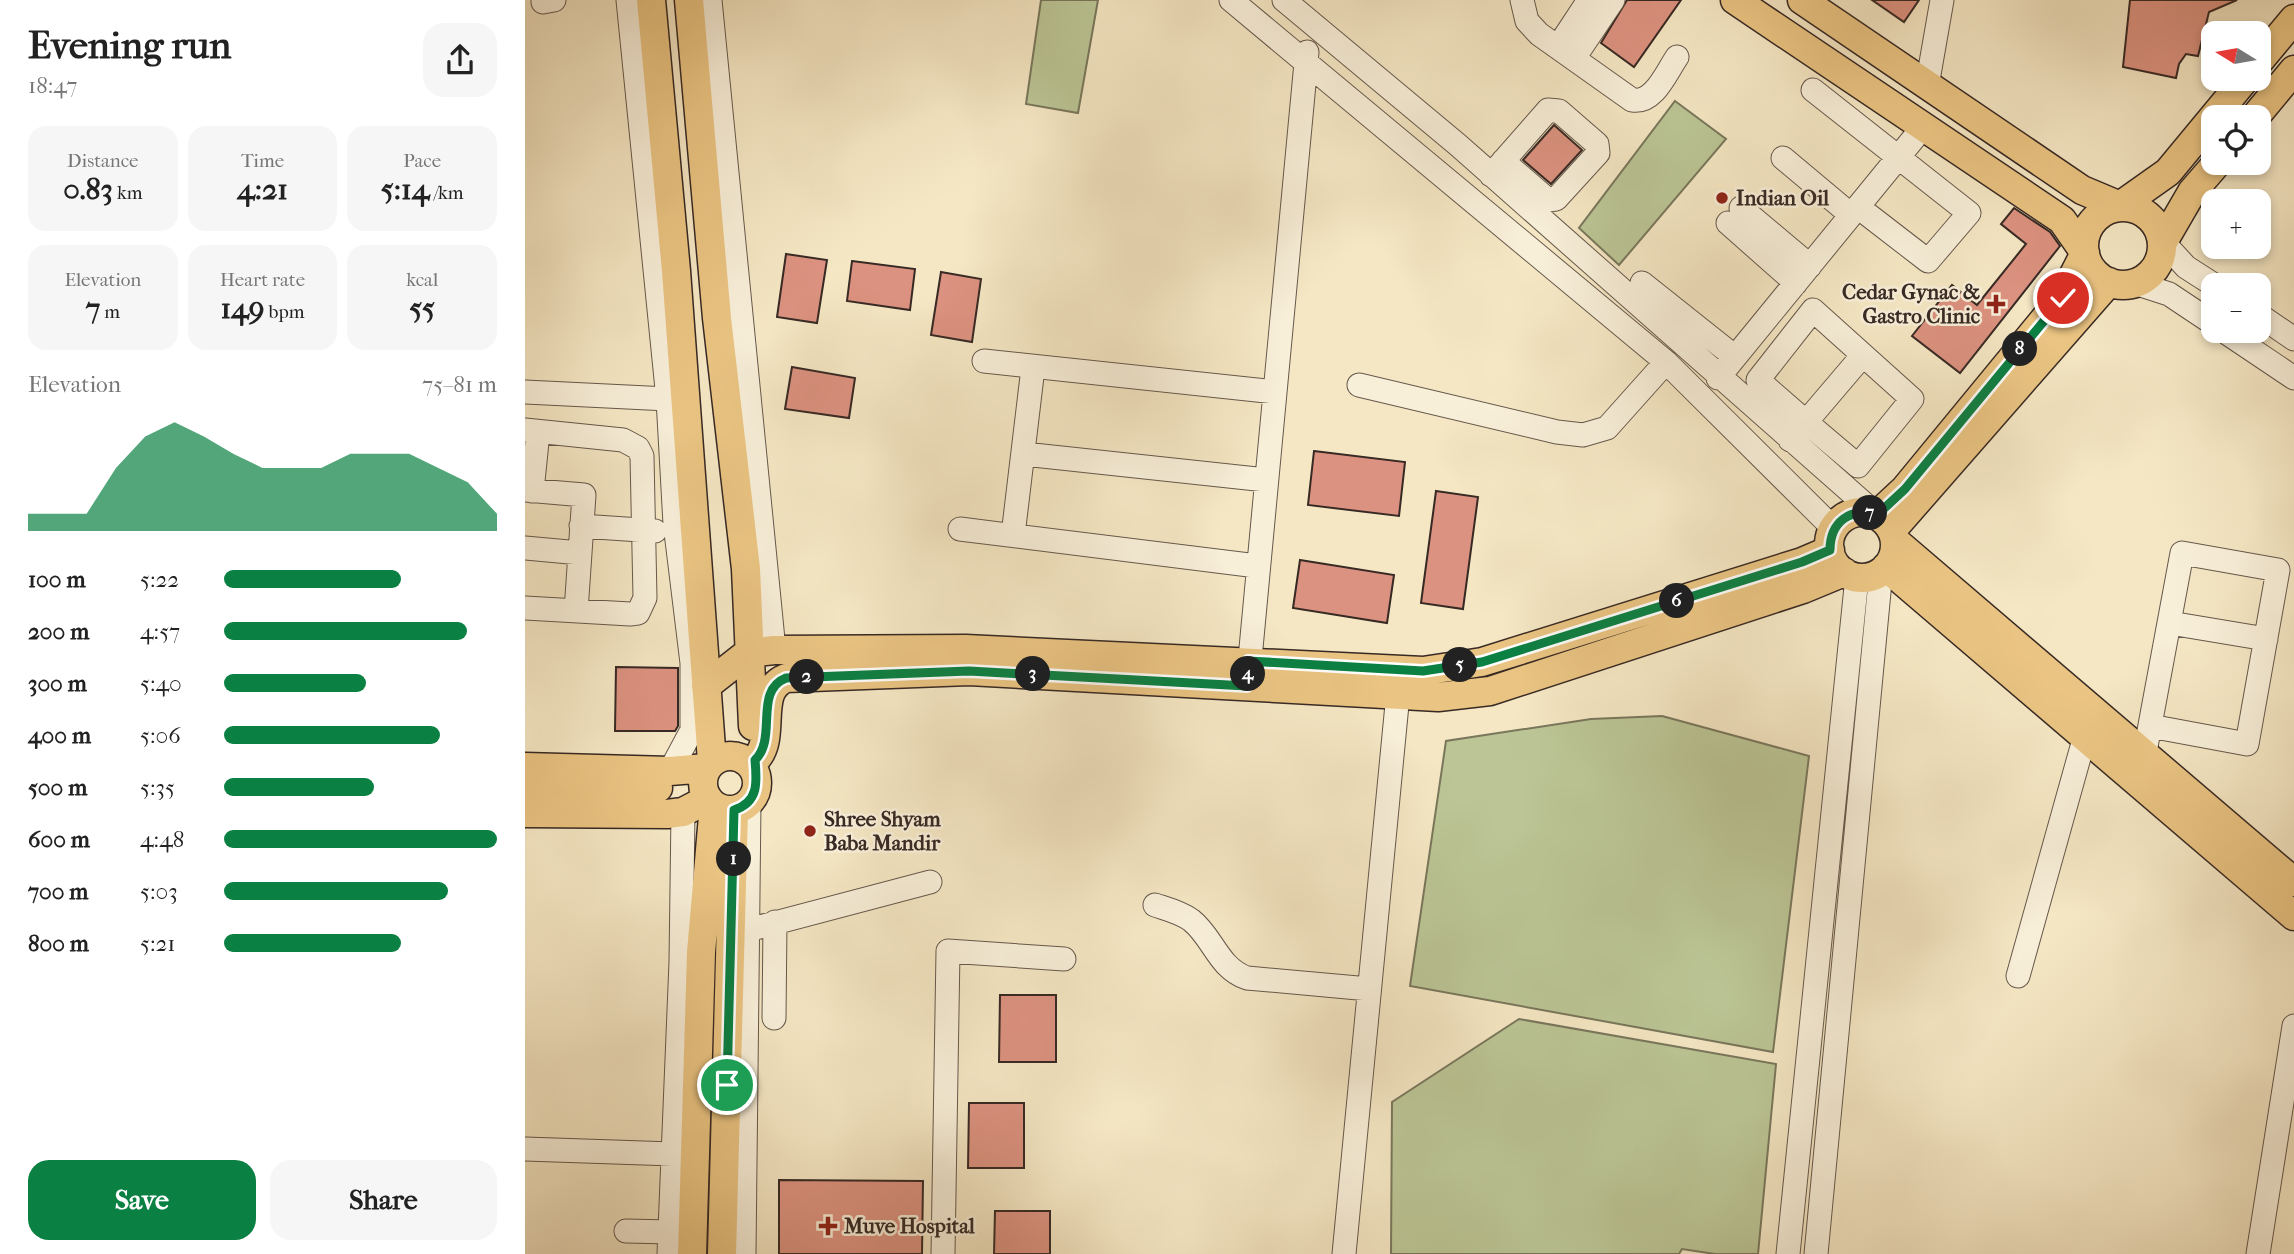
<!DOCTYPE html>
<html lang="en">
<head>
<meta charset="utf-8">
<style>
  :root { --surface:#fff; --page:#f6f6f6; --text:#222; --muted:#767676; --accent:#0b8043 }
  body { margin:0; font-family:"IM FELL French Canon",serif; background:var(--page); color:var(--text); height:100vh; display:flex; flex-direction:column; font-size:26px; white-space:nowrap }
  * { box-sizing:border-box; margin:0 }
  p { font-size:23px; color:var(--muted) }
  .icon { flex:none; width:38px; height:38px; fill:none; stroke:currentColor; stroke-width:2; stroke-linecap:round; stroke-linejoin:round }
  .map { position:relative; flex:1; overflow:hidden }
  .panel { display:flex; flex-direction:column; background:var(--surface); width:525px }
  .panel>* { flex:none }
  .needle { width:46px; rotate:281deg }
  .tools { position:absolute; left:1676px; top:21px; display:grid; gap:14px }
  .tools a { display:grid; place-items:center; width:70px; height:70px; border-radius:14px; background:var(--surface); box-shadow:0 4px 10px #0003; font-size:35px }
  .pin { position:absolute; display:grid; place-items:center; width:60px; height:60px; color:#fff; margin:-30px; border:4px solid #fff; border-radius:50%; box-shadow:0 2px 7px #0007 }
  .km { position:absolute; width:35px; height:35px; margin:-18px; border-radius:50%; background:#222; color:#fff; font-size:19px; line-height:35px; text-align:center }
  .round { display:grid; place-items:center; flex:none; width:74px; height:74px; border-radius:21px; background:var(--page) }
  .overview { display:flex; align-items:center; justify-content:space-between; height:119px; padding:0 28px }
  h1 { font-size:38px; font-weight:800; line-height:52px }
  .metrics { display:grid; grid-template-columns:repeat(3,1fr); gap:10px; height:119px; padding:7px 28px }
  .metrics div { display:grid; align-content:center; border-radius:18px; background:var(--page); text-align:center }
  .metrics b { font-size:30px; font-weight:800 }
  .metrics small { font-size:19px; font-weight:400 }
  .metrics p { font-size:19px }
  .chart { height:196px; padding:14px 28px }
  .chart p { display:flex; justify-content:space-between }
  .chart svg { width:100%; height:126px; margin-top:7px; fill:var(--accent); opacity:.7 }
  .action { display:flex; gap:14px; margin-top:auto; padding:14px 28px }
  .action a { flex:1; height:80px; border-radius:21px; background:var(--accent); color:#fff; font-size:28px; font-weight:800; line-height:80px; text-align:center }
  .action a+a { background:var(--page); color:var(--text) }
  ul { padding:0 28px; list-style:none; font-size:23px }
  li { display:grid; grid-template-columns:112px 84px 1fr; align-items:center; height:52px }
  li i { height:18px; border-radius:9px; background:var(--accent) }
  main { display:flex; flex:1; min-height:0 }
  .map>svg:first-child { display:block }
  .green { fill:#bbc595; stroke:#79775c; stroke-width:2 }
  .building { fill:#dc9280; stroke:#372924; stroke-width:2 }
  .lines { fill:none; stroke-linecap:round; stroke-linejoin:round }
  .minor-casing { stroke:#66584c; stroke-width:25 }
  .major-casing { stroke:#372924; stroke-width:31 }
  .minor { stroke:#f8efd9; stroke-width:23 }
  .major { stroke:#eac482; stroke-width:28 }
  .route-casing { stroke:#fff; stroke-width:14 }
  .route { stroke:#0b8043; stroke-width:9 }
  .poi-dot { fill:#8f2418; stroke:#f8efd9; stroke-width:2.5 }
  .labels { text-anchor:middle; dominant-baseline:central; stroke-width:5; stroke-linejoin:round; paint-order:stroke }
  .poi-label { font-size:21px; font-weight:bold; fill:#372924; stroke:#f8efd9; text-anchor:start }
</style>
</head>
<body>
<main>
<section class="panel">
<div class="overview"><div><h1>Evening run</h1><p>18:47</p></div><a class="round"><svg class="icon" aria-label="share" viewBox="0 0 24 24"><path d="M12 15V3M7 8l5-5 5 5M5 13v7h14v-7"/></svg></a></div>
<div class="metrics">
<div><p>Distance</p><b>0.83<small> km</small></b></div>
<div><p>Time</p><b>4:21</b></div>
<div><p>Pace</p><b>5:14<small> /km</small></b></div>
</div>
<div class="metrics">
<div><p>Elevation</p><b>7<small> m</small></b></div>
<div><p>Heart rate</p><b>149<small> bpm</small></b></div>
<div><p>kcal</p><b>55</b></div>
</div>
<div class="chart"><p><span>Elevation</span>75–81 m</p>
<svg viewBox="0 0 160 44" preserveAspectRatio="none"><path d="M0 44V38L10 38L20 38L30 22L40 11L50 6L60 11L70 17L80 22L90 22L100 22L110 17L120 17L130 17L140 22L150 27L160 38V44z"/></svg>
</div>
<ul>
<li><b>100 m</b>5:22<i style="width:65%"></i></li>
<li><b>200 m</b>4:57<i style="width:89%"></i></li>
<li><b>300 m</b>5:40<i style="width:52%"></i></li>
<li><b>400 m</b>5:06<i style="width:79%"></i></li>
<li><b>500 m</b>5:35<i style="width:55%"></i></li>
<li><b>600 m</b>4:48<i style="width:100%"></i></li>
<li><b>700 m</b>5:03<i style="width:82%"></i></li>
<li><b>800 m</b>5:21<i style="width:65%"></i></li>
</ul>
<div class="action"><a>Save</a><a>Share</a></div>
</section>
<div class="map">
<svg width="1769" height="1254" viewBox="0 0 1769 1254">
  <rect width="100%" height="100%" fill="#f5e7c4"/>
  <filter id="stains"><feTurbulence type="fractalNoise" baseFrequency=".00286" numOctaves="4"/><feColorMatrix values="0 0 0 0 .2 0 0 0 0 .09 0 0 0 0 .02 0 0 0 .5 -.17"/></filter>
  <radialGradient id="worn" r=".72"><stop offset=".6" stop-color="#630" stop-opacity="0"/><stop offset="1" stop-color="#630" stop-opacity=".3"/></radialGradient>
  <path class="green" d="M516,0H573L553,113L501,104Z
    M1150,101L1201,139L1094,265L1054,228Z
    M1137,716L1284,756L1248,1052L885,986L921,741L1066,719Z
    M994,1019L1251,1064L1233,1254H1190L1157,1249L1154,1254H866L867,1102Z"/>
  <path class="building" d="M1102,0H1156L1109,67L1076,43Z
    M1347,0H1394L1379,22Z
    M1605,0H1712L1684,12L1673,56L1661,54L1654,64L1651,78L1598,67Z
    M1029,125L1057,150L1026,184L998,160Z
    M1489,208L1525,232L1535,246L1435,373L1387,336L1427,285L1452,305L1501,244L1476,224Z
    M261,254L302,260L292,323L252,317Z
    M327,261L390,269L385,310L322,301Z
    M416,272L456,279L447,342L406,335Z
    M267,367L330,378L324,418L260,409Z
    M789,451L880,462L874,516L783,505Z
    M911,491L953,497L938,609L896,603Z
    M775,560L869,575L862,623L768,608Z
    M91,667L153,668V726L150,731H90Z
    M475,995H531V1062H474Z
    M444,1103H499V1168H443Z
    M254,1180L398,1181L397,1254H254Z
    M470,1211H525V1254H469Z"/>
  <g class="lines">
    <g class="minor-casing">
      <path id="minor" d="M103,0L143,399L150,524L167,663V730L145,771
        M185,0L249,650
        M706,0L1141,362L1309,529
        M759,0L933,145L1352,515
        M997,0L1002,21L1014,34L1107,100C1129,104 1141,73 1152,57
        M18,2L29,0
        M1033,47L1064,0
        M1049,58L1088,0
        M1402,86L1417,0
        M1288,90L1444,213L1403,261L1333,207
        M1258,158L1326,215
        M966,175L1023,110L1034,111L1072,144L1073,153L1031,199L1023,200L978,161
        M1216,208L1285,266
        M1203,223L1271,283
        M1638,242L1661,267L1689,285
        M1117,283L1210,357
        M1610,283L1644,294L1689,324
        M1734,315L1769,339
        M1699,331L1769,378
        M459,361L750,392
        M1193,378L1398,127
        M834,385L1032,432L1058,435L1082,428L1141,362
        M0,392L143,399
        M0,430L98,440L113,448L117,456L120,598L113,613L105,614L0,608
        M1265,440L1281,422L1233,380L1288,310L1387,399L1333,466L1281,422L1338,355
        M499,454L741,480
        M0,490L59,495L51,611
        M7,491L13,432
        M56,526L130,531
        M435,529L732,566
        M488,535L508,368
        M0,548L55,553
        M1645,623L1741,639
        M723,680L782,52
        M1620,752L1657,553L1753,570L1722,744L1625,726
        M630,905C642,909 655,912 666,920C688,937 693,968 722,978L844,989
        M223,930L405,882
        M1493,976L1560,736
        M249,1018L250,922
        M0,1149L148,1154
        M101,1231L145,1232
        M144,1254L156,962L158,812
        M219,1254L224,802
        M418,1254L423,951L539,959
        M819,1254L873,694
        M1263,1254L1332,577
        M1291,1254L1356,571
        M1733,1254L1769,1026"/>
    </g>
    <g class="major-casing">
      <path id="major" d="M126,0L151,271L187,762
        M164,0L192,318L221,569L228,726
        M1210,0L1537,220L1560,253L1537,298L1380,489L1352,515
        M1277,0L1557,190L1595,206L1643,172L1720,79
        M1734,61L1769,19
        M1730,117L1769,70
        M1559 246a39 39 0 1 1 78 0a39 39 0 1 1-78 0Z
        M1638,242L1667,192L1692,163
        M1304 545a33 33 0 1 1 66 0a33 33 0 1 1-66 0Z
        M1367,530L1584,282
        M1370,541L1769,882
        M1361,567L1769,916
        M181,686L223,653L249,650L441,649L898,671L957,662L1277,562L1305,550
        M178 783a27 27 0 1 1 54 0a27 27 0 1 1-54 0Z
        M230,760C253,738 228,691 261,678L444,671L913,697L965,691L1278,589L1319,572
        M0,767L145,771L181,768
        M0,790L133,788
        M0,813L142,814L158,812L183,799
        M167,1254L176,952L189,805
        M197,1254L209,810"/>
    </g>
    <use href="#minor" class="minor"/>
    <use href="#major" class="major"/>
  </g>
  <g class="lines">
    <g class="route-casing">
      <path id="route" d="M202,1085L209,810C234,802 232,782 230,760C253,738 228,691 261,678L444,671L722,686L723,661L898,671L957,662L1277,562L1305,550C1305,523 1325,506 1352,515L1380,489L1538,298"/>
    </g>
    <use href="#route" class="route"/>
  </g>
  <g class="poi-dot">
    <circle cx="1197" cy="198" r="7"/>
    <path d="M1467.5 293.5h7v7h7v7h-7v7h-7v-7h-7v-7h7z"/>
    <circle cx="285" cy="831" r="7"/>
    <path d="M299.5 1215.5h7v7h7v7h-7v7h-7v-7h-7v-7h7z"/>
  </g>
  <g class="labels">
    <g class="poi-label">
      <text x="1211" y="198">Indian Oil</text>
      <text x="1455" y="292" text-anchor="end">Cedar Gynac &amp;<tspan x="1455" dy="24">Gastro Clinic</tspan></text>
      <text x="299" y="819">Shree Shyam<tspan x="299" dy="24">Baba Mandir</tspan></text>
      <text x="319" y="1226">Muve Hospital</text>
    </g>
  </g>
  <rect width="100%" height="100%" filter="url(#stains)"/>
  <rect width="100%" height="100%" fill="url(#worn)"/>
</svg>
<div class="tools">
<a><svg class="needle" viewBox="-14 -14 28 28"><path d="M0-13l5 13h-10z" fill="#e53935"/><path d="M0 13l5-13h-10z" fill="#767676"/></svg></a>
<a><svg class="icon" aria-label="locate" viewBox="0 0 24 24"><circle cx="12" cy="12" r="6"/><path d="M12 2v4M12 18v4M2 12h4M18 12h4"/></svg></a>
<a>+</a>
<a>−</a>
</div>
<div class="pin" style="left:202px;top:1085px;background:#1e9e55"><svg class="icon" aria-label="arrive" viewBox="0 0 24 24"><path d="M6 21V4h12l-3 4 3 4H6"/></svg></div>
<div class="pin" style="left:1538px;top:298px;background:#d93025"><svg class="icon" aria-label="check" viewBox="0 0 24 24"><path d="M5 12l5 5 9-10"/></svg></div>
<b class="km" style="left:209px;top:859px">1</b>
<b class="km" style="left:282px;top:677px">2</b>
<b class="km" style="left:508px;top:674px">3</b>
<b class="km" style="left:723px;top:674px">4</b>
<b class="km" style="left:935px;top:665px">5</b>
<b class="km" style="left:1152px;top:601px">6</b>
<b class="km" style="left:1345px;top:513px">7</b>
<b class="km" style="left:1495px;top:349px">8</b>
</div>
</main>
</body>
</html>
